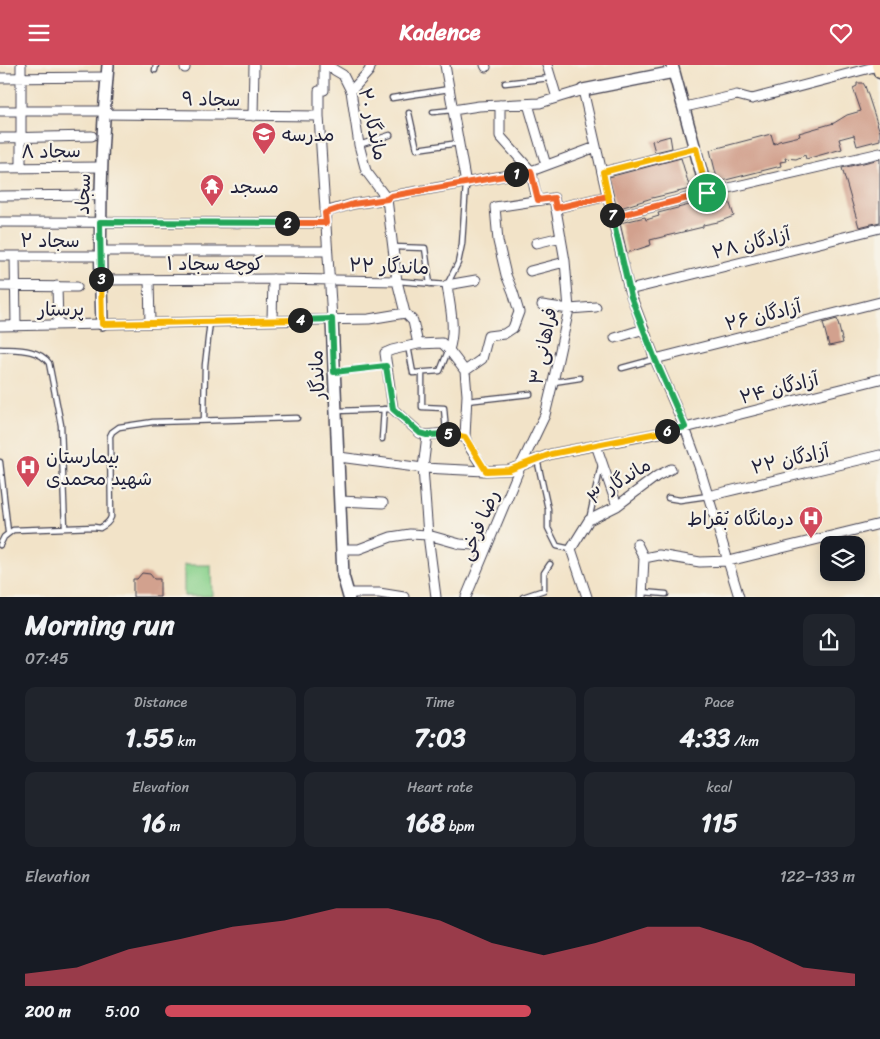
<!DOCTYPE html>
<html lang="en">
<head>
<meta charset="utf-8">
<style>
  :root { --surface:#171b24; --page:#20242c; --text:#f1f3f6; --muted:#9ea1a6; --accent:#d1495b }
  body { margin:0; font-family:Sriracha,"Playpen Sans Arabic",sans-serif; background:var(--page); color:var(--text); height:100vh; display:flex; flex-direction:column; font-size:19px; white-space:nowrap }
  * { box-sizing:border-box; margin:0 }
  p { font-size:16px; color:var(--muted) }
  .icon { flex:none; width:28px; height:28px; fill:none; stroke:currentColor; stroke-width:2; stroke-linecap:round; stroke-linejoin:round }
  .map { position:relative; height:532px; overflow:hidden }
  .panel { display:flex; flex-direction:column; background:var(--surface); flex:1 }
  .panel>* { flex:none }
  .fabs { position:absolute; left:820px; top:471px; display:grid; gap:10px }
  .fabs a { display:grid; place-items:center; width:45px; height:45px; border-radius:10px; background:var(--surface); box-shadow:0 2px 12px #0003; font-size:25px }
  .pin { position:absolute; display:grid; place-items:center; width:42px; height:42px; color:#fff; margin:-21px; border:2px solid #fff; border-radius:50%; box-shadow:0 1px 5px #0007 }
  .km { position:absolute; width:25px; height:25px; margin:-12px; border-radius:50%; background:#222; color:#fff; font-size:14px; line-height:25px; text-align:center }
  .round { display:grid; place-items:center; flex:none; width:52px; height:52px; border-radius:10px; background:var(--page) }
  .headline { display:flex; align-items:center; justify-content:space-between; height:85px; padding:0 25px }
  h1 { font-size:28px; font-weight:700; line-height:38px }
  .metrics { display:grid; grid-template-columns:repeat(3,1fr); gap:8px; height:85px; padding:5px 25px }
  .metrics div { display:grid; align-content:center; border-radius:10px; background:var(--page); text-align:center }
  .metrics b { font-size:25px; font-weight:700 }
  .metrics small { font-size:14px; font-weight:400 }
  .metrics p { font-size:14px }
  .chart { height:140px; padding:10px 25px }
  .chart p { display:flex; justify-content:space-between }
  .chart svg { width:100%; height:90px; margin-top:5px; fill:var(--accent); opacity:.7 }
  ul { padding:0 25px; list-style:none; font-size:16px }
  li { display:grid; grid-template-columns:80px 60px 1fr; align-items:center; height:38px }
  li i { height:12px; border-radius:6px; background:var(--accent) }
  header { display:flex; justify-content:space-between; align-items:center; height:65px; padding:0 25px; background:var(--accent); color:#fff; font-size:22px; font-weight:700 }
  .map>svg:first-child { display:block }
  .green { fill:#89d18c; stroke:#567a64 }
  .building { fill:#d2a18e }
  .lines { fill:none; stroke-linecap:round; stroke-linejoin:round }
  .service-casing { stroke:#413f50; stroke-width:7 }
  .minor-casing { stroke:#413f50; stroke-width:11 }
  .tertiary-casing { stroke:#413f50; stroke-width:14 }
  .secondary-casing { stroke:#413f50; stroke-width:15 }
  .service { stroke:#fff; stroke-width:4.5 }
  .minor { stroke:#fff; stroke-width:9 }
  .tertiary { stroke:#fff; stroke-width:11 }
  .secondary { stroke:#fbe7c3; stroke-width:12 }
  .split-1-casing { stroke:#fff; stroke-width:10 }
  .split-2-casing { stroke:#fff; stroke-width:10 }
  .split-3-casing { stroke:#fff; stroke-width:10 }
  .split-4-casing { stroke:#fff; stroke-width:10 }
  .split-5-casing { stroke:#fff; stroke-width:10 }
  .split-6-casing { stroke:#fff; stroke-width:10 }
  .split-7-casing { stroke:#fff; stroke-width:10 }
  .split-8-casing { stroke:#fff; stroke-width:10 }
  .split-1 { stroke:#f0652b; stroke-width:6 }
  .split-2 { stroke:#f0652b; stroke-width:6 }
  .split-3 { stroke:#22a559; stroke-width:6 }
  .split-4 { stroke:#f5b400; stroke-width:6 }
  .split-5 { stroke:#22a559; stroke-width:6 }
  .split-6 { stroke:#f5b400; stroke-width:6 }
  .split-7 { stroke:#22a559; stroke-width:6 }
  .split-8 { stroke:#f5b400; stroke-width:6 }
  .labels { text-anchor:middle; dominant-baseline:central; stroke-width:4.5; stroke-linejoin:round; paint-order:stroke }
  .street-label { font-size:19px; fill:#22223b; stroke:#f7f3e8 }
  .poi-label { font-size:19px; fill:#22223b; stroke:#f7f3e8; text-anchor:start }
</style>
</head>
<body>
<header><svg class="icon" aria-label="menu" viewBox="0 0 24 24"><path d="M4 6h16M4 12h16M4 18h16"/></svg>Kadence<svg class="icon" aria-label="heart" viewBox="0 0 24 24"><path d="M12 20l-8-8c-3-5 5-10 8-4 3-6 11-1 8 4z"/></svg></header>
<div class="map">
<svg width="880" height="532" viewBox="0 0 880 532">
  <rect width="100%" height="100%" fill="#f7f3e8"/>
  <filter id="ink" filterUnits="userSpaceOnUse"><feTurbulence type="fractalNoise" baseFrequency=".02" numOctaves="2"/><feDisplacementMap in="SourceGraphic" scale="10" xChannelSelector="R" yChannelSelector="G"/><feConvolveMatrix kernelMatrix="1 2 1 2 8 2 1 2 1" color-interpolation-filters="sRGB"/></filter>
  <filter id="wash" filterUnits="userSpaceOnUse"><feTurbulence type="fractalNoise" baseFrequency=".0096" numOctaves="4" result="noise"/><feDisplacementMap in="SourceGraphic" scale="20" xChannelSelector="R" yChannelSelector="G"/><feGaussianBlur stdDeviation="1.12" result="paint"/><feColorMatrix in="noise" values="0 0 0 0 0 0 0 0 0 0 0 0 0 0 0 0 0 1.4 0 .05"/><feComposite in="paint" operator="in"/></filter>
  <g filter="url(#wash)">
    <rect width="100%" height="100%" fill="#f2e3c8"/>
    <path class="green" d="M184,500H211L212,531H184Z"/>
    <g id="blocks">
      <path class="building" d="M857,18H863L865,21L880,67V75L857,81L854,70L839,74L842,84L806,94L805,90L796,94L785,93L786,96L780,97L781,101L718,117L710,85L771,69L774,79L779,76L800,71L799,68L834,58L847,50L861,46L853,23L857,21Z
        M670,71L672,83L655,87L652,76Z
        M681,93L690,124L652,133L617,144L609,112Z
        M880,94V157L859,162L842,103Z
        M728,133L734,151L718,157L703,160V162L650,175L651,180L627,188L620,158L645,152L646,155L659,151L658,148L697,138V140Z
        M837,254L843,278L829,281L823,258Z
        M142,508L150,509L154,514H160V532H133V514H137Z"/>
    </g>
  </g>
  <g filter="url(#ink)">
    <use href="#blocks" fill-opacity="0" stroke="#413f50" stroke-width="1"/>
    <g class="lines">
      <g class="service-casing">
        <path id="service" d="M155,5L156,0
          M505,18L550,13
          M392,33L449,24
          M433,47L453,45
          M409,48L417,84L459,78
          M359,80L390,70
          M393,182L425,183L430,219
          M397,216L447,220L458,198L462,179L466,119
          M408,281L413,308L440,306L448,286
          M0,284C17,285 38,283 49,298L61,360L65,463
          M622,303L655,294
          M336,307L387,301
          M422,307V342L444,343L446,367
          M554,317L580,313
          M467,336L530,329
          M337,346L393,344
          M204,355L205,300L210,257
          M382,374L384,344
          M537,394L548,444V463L557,481L571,484
          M0,397L8,467
          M668,433L680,435L708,431
          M589,455L601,400
          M0,480L4,472L13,465L94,462L100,463C105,460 109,458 111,452L110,371L112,367L119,362L153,357L297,353
          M643,527L666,529
          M523,532L544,525V508L550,499"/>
      </g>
      <g class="minor-casing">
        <path id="minor" d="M21,0V103
          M324,0V25L319,26V51L332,254
          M326,0L343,10L351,26L359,80L366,106L387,134L397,216L405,248
          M445,0L466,119
          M485,0L486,2
          M547,0L557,33
          M185,3V0
          M0,13L107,12
          M351,26L369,6L371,0
          M528,39L546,100
          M500,40V71L531,106L537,135
          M685,42L737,30L752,34L878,1
          M453,45L479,41L540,38L583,25L629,225L655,294L685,363L699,401L739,532
          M0,46H103
          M103,49L319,51
          M253,51L254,0
          M0,73L92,71
          M0,103L101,102
          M603,107L696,83
          M0,131L101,130
          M556,143L608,131
          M325,147L353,139L387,134L391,131L531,106L596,82
          M613,152L707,128L880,88
          M0,157L326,158
          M536,178L561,172
          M100,186H327
          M0,191H100
          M15,191L16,261
          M530,206L565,197
          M101,215L273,214L397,216
          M149,215L150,258
          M0,221L77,222
          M57,221L58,260
          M629,225L880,163
          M542,240L569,244L596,242
          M272,255L273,214
          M0,261L369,254L405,248L413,256L418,279L442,278L449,285L465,306L482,294L488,271L504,269L513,263L519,247L513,227L506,210L498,176L495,142L554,133L565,196L569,244L553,317L545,350L521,400L466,532
          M615,273L644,264
          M418,279L392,285L385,288L393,344L420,368L427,370L446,368L465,372L467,330L465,306
          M449,285C456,263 450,242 447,220L476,215
          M655,294L880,237
          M427,370L423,403L428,470L436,532
          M465,372L470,383L485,406
          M596,380L617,441
          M339,392L423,403L485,406L509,405L551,389L685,363L880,314
          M708,431L880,390
          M340,436L383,438
          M637,479L644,493
          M342,484H359L391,472L410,469L428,470L460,479L487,481
          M348,528H379L404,532
          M587,532L571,484L589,455L617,441L657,411L671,404
          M642,532L644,493L659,490L700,497L729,496L880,459"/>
      </g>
      <g class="tertiary-casing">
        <path id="tertiary" d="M672,0L707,128
          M583,25L674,7
          M332,254L343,511L349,532
          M102,259C99,173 100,86 108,0"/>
      </g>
      <g class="secondary-casing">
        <path id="secondary" d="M878,0L880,7"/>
      </g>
      <use href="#service" class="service"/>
      <use href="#minor" class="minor"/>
      <use href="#tertiary" class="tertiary"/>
      <use href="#secondary" class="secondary"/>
    </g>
  </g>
  <g class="lines" filter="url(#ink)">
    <g class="split-1-casing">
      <path id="split-1" d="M516,109L531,106L538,135L554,133L556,143L608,131L613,152L707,128"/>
    </g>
    <g class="split-2-casing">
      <path id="split-2" d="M287,158H326L325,148L353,139L387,134L391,131L516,109"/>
    </g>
    <g class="split-3-casing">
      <path id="split-3" d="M101,214L100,157L287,158"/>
    </g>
    <g class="split-4-casing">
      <path id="split-4" d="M101,214L102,259L300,255"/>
    </g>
    <g class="split-5-casing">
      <path id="split-5" d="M300,255L332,254L334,307L386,301L393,344L420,368L427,370L448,369"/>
    </g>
    <g class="split-6-casing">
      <path id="split-6" d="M448,369L465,372L486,406L509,405L551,389L667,366"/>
    </g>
    <g class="split-7-casing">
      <path id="split-7" d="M612,150L631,232L655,294L685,362L667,366"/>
    </g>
    <g class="split-8-casing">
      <path id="split-8" d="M612,150L603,107L696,83L707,128"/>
    </g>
    <use href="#split-1" class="split-1"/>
    <use href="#split-2" class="split-2"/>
    <use href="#split-3" class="split-3"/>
    <use href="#split-4" class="split-4"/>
    <use href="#split-5" class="split-5"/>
    <use href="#split-6" class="split-6"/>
    <use href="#split-7" class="split-7"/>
    <use href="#split-8" class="split-8"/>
  </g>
  <defs>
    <g id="school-pin" transform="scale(1.25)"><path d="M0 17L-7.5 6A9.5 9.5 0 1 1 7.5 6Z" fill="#d1495b" stroke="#f7f3e8"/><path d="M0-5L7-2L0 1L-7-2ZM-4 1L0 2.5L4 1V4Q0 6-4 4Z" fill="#fff"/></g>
    <g id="temple-pin" transform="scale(1.25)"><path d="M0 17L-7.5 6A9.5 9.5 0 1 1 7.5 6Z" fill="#d1495b" stroke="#f7f3e8"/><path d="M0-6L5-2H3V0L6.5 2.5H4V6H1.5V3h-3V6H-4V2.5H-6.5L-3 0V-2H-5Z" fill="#fff"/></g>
    <g id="hospital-pin" transform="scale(1.25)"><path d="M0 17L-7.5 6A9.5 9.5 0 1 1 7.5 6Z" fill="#d1495b" stroke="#f7f3e8"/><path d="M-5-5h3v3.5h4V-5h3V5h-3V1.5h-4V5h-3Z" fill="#fff"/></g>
  </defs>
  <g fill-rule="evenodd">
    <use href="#school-pin" x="264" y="69"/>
    <use href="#temple-pin" x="212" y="121"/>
    <use href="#hospital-pin" x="28" y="402"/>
    <use href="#hospital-pin" x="811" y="453"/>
  </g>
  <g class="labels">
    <g class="street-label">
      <text transform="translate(211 34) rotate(1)">سجاد ۹</text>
      <text transform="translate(373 59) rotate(77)">ماندگار ۲۰</text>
      <text transform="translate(51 86) rotate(-1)">سجاد ۸</text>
      <text transform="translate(83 129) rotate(-88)">سجاد</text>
      <text x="50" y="175">سجاد ۲</text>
      <text transform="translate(751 178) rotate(-14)">آزادگان ۲۸</text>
      <text x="215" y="198">کوچه سجاد ۱</text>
      <text transform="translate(389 201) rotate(2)">ماندگار ۲۲</text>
      <text transform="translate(61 244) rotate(-1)">پرستار</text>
      <text transform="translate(763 250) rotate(-14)">آزادگان ۲۶</text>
      <text transform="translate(543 281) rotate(-79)">فراهانی ۳</text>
      <text transform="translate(317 310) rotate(-93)">ماندگار</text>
      <text transform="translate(779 323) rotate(-14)">آزادگان ۲۴</text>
      <text transform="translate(790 394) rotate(-13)">آزادگان ۲۲</text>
      <text transform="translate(619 416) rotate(-32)">ماندگار ۳</text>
      <text transform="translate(479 460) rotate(-67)">رضا فرخی</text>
    </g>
    <g class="poi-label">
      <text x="282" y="69">مدرسه</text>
      <text x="230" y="121">مسجد</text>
      <text x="46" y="391">بیمارستان<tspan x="46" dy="22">شهید محمدی</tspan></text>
      <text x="794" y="453" text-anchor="end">درمانگاه بُقراط</text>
    </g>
  </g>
</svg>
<div class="fabs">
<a><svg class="icon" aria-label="layers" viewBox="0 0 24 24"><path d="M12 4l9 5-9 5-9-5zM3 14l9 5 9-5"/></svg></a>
</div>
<div class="pin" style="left:707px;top:128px;background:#1e9e55"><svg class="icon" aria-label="arrive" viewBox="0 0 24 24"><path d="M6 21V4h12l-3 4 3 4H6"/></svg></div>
<b class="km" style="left:516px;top:109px">1</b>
<b class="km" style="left:287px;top:158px">2</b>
<b class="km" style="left:101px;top:214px">3</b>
<b class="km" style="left:300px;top:255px">4</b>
<b class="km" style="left:448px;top:369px">5</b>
<b class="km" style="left:667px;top:366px">6</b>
<b class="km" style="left:612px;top:150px">7</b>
</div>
<section class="panel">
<div class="headline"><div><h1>Morning run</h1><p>07:45</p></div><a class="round"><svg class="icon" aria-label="share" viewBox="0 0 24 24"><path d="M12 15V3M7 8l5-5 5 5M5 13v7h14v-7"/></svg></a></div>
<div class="metrics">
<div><p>Distance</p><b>1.55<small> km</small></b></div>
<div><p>Time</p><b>7:03</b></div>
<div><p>Pace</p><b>4:33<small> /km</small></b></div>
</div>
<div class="metrics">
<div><p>Elevation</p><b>16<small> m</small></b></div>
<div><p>Heart rate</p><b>168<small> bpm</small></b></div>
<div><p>kcal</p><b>115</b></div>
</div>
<div class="chart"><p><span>Elevation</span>122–133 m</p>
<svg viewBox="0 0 160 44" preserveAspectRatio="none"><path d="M0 44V38L10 35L20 26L30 21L40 15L50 12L60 6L70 6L80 12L90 23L100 29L110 23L120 15L130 15L140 23L150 35L160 38V44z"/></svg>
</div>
<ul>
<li><b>200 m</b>5:00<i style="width:53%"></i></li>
</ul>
</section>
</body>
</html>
